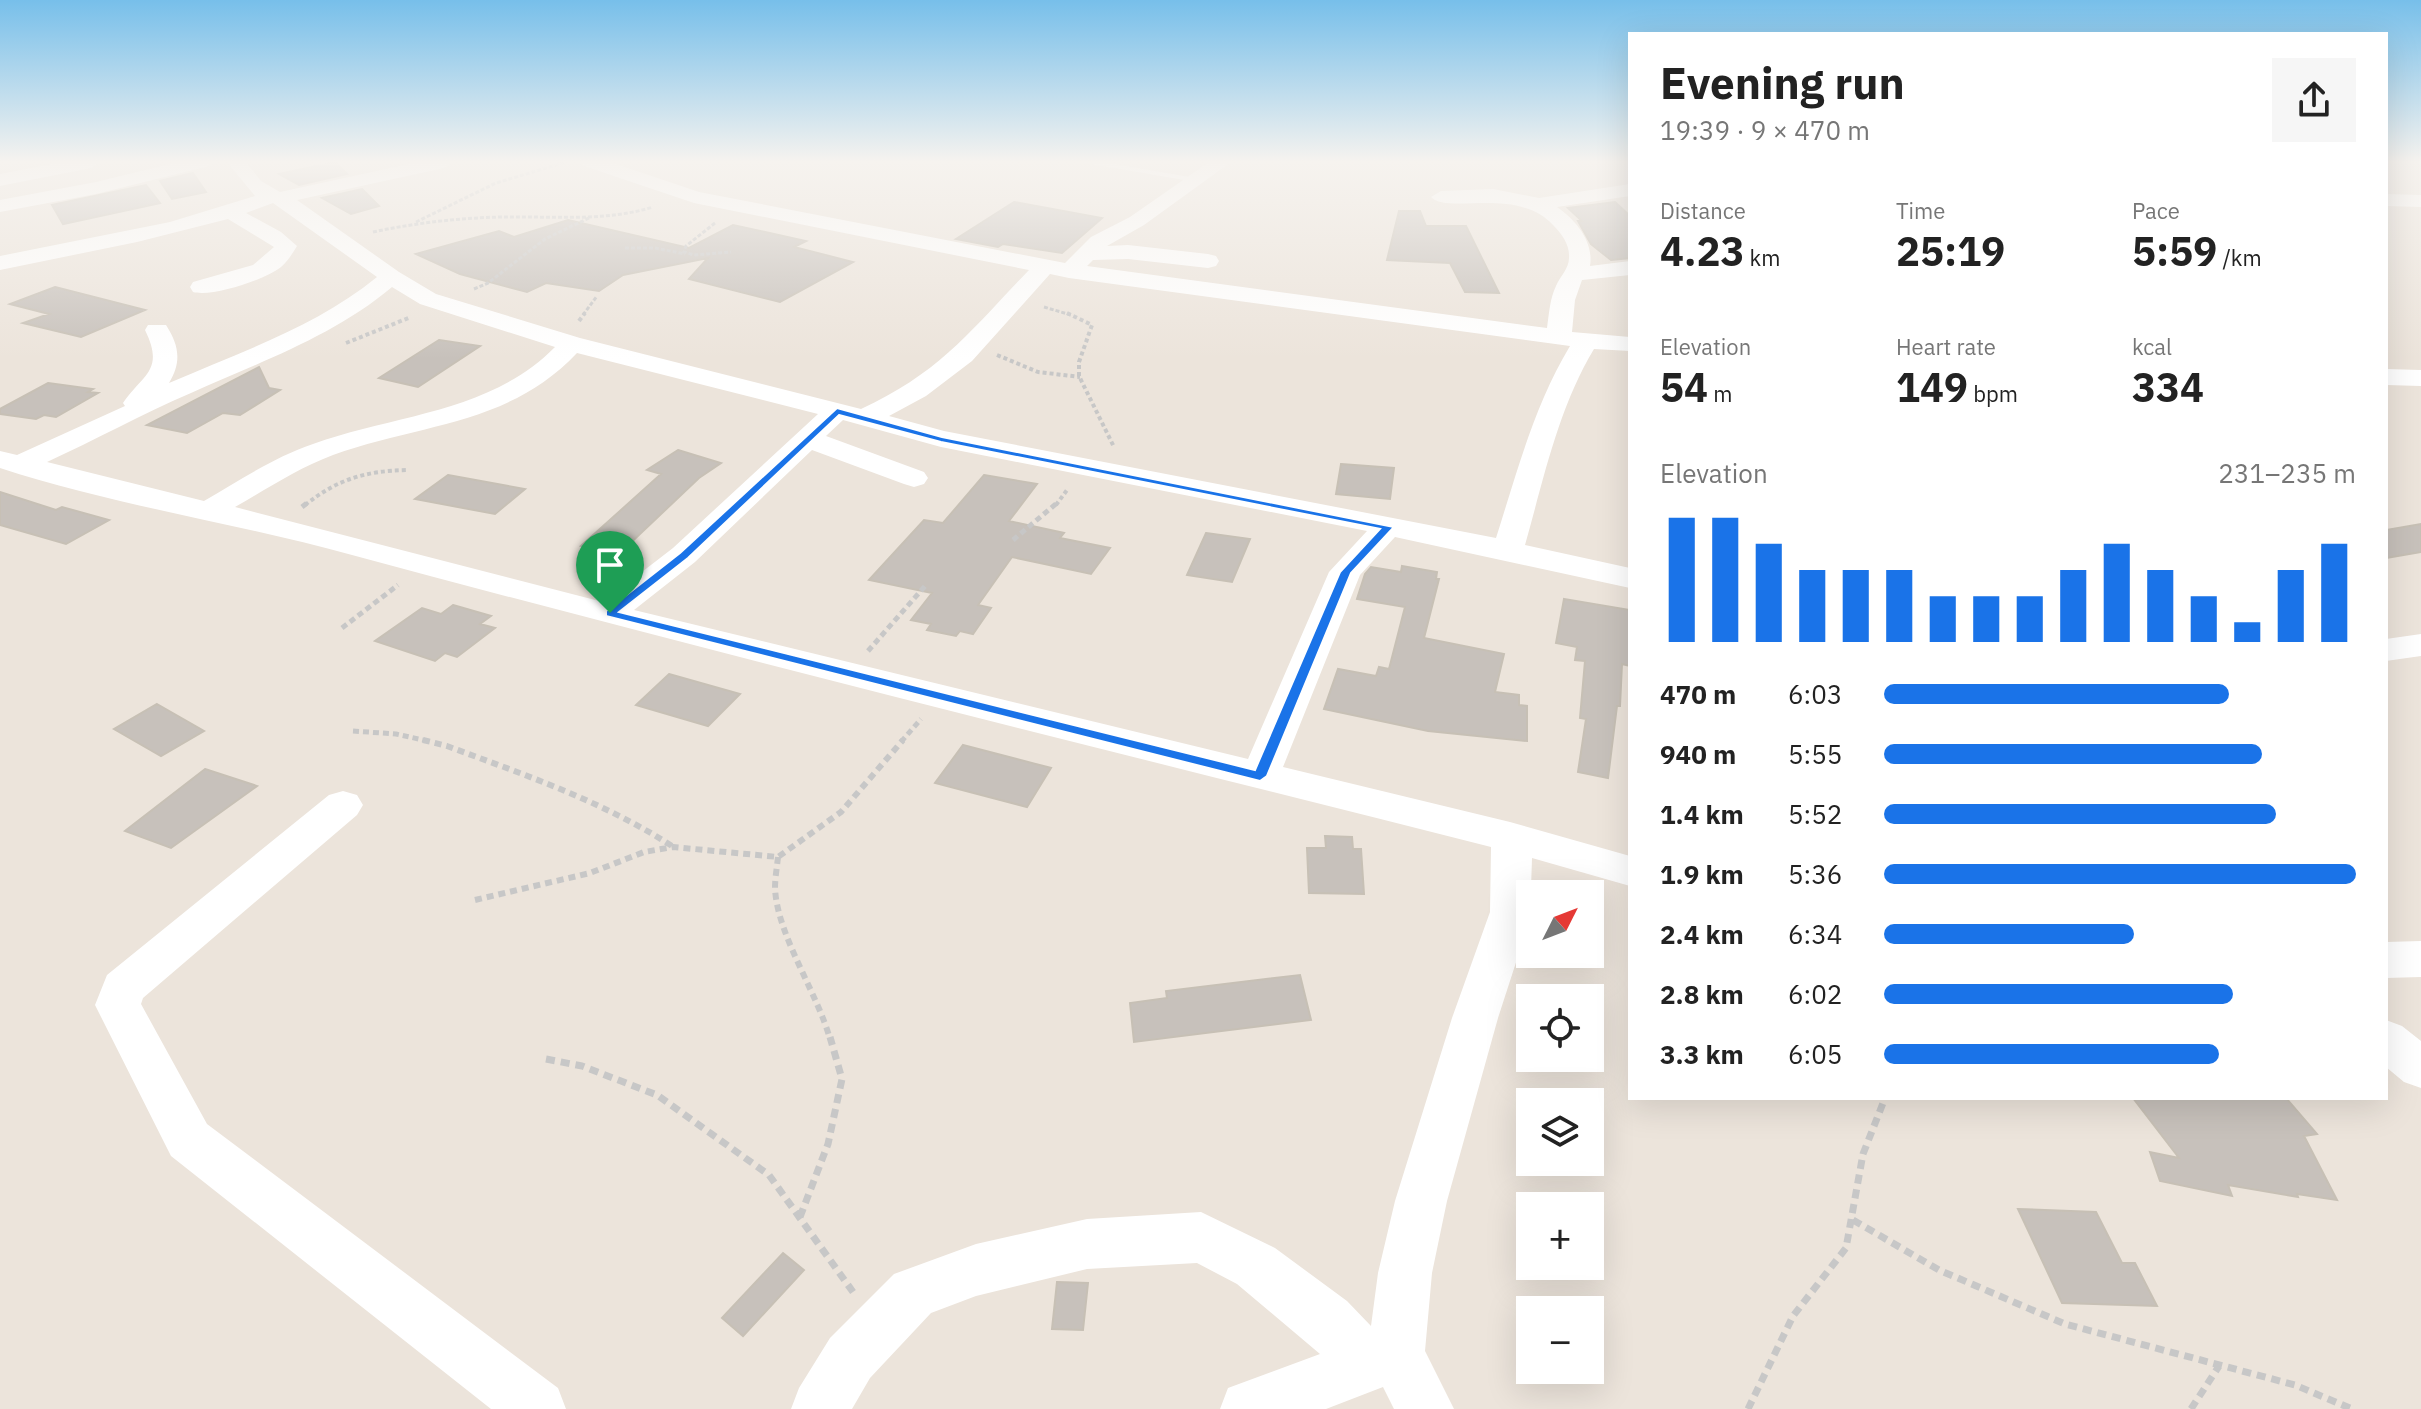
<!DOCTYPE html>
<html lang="en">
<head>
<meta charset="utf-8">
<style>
  :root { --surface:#fff; --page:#f6f6f6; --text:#222; --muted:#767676; --accent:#1a73e8 }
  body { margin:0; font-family:"IBM Plex Sans",sans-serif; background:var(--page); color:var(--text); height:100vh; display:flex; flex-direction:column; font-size:30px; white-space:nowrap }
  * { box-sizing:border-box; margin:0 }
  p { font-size:26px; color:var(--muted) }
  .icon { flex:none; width:44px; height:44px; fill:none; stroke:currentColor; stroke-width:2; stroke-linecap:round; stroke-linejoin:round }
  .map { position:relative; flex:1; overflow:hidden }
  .side { position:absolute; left:1628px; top:32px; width:760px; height:1068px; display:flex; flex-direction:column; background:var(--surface); border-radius:0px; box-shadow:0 8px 32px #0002 }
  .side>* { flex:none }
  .needle { width:52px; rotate:48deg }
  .buttons { position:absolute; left:1516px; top:880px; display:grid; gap:16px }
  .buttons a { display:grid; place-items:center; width:88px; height:88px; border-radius:0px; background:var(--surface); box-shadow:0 8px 32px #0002; font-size:40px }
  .pin { position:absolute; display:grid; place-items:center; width:68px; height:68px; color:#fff; margin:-82px -34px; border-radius:50% 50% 50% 0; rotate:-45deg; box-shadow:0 0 8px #0007 }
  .pin .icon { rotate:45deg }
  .round { display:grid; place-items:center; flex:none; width:84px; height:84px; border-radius:0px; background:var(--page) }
  .head { display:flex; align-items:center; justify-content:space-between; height:136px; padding:0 32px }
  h1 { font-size:44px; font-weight:700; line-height:60px }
  .figures { display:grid; grid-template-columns:repeat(3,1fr); gap:12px; height:136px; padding:8px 32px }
  .figures div { display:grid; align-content:center }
  .figures b { font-size:40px; font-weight:700 }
  .figures small { font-size:22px; font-weight:400 }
  .figures p { font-size:22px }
  .chart { height:224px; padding:16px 32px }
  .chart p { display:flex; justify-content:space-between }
  .chart svg { width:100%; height:144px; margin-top:8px; stroke:var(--accent); stroke-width:6 }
  ul { padding:0 32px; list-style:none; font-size:26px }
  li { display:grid; grid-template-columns:128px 96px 1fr; align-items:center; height:60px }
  li i { height:20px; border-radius:10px; background:var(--accent) }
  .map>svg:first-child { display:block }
  .building { fill:#c7c1bb; stroke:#c7c0b5; stroke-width:2 }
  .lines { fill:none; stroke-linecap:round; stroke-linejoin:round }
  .path-far4 { stroke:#c7c7c7; stroke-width:3; stroke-dasharray:4 2; stroke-linecap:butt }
  .path-far3 { stroke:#c7c7c7; stroke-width:4; stroke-dasharray:4 3; stroke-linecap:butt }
  .path-far2 { stroke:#c7c7c7; stroke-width:5; stroke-dasharray:6 4; stroke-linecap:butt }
  .path-far1 { stroke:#c7c7c7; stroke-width:6; stroke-dasharray:7 5; stroke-linecap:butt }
  .path { stroke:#c7c7c7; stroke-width:7; stroke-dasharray:9 6; stroke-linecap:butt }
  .lane { fill:#fff; fill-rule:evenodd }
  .street { fill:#fff; fill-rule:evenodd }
  .route { fill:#1a73e8; stroke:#fff; stroke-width:2; fill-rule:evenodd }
</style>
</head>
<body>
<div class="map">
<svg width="2421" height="1409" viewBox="0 0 2421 1409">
  <rect width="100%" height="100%" fill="#ece4db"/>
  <path class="building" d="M335,162L347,174L299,185L279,174Z
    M193,173L206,192L172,199L160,181Z
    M146,185L160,203L63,224L52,205Z
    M362,189L379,206L351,214L322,198Z
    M1014,202L1102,218L1062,253L1003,244L998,247L956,239Z
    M1615,202L1630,216V258L1611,260L1591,244L1578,221H1582L1568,208Z
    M1399,211H1420L1426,226H1466L1499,293L1465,292L1450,263L1387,260Z
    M568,220L689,248L733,225L806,241L794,247L853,262L780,302L689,279L708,258L623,275L599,291L546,283L527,292L460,274L416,254L499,231L514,237Z
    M55,287L145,310L81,337L23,323L49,314L10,304Z
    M439,340L480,346L418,387L379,378Z
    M259,367L269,388L280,390L240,415L223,413L187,433L147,425Z
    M48,383L93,389L88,392L98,393L56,417L44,415L36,419L0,414V409Z
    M678,450L721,463L699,478L620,553L581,546L661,474L647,470Z
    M1341,464L1394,468L1390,499L1336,494Z
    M448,475L525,489L495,514L415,499Z
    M984,475L1037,484L1009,521L1064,533L1060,538L1110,548L1091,574L1012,557L978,605L991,608L973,634L960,631L956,636L927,630L931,624L911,620L932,593L869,580L924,520L943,523Z
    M0,492L56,510L62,507L109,520L66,544L0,525Z
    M2421,524V552L2386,558V530Z
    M1206,533L1250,539L1232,582L1187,575Z
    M1402,566L1437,572L1436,579H1439L1424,638L1504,654L1495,692L1519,695V705L1527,706V741L1428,731L1324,709L1338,669L1376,676L1379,667L1389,669L1405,607L1357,599L1365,574L1371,567L1401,572Z
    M1564,599L1630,610V666L1622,664L1620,706H1617L1608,778L1578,772L1586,719L1580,718L1585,661L1575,660L1577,647L1556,643Z
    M453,605L491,616L480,624L495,628L457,657L445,653L435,661L375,641L422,608L441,614Z
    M669,674L740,694L708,726L636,705Z
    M157,704L204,731L161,756L114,729Z
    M963,745L1051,768L1027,807L935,783Z
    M205,769L257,786L171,848L125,831Z
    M1325,836L1352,837L1353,849H1361L1364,894L1309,893L1307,848H1326Z
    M1300,975L1311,1020L1134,1042L1130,1003L1167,998L1166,991Z
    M2133,1098H2286L2317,1134L2304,1136L2337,1200L2297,1194L2298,1197L2228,1185L2232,1196L2160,1181L2150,1152L2179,1158Z
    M2018,1209L2096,1212L2122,1263H2135L2157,1306L2062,1303Z
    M783,1253L804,1270L743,1336L722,1318Z
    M1057,1282L1088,1283L1083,1330L1052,1329Z"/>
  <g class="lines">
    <path class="path-far4" d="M416,222L496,183L566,162
      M715,223L686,246L684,252L694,255L731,252
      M373,232C415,223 458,218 501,217C552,216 604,222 653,207
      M625,248H655L685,254
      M474,289L488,283L545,239L591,217
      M1044,307L1071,315
      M583,315L597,296"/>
    <path class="path-far3" d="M1067,313L1092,325L1079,362V376L1114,447
      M579,321L585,313
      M346,343L411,317
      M997,355L1038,372L1080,377
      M305,505C338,479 365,471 407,470
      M1056,505L1067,490"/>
    <path class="path-far2" d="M302,507L307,503
      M1013,540L1057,503
      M342,628L398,585
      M868,651L926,585
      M353,731L396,734L432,742
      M901,742L921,719"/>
    <path class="path-far1" d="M423,740L447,746C525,775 602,801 672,846
      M778,857C777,867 775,878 775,888C777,935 817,992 830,1039
      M475,900L590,873L644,852L673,847L778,857L841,812L903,740"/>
    <path class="path" d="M546,1059L582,1066L657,1095L769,1175L853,1292
      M800,1217L828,1144L842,1079L830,1037
      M1853,1220L1939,1270L2065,1324L2295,1385L2352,1409
      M1748,1409L1793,1316L1846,1248L1863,1154L1885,1098
      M2191,1409L2219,1366"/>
    <path class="lane" d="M1079,162H1103L1201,179L1196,182Z"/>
    <path class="street" d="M62,162H100L91,168L0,186V174Z
      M178,162H211L209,166L96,194L0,212V200L96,182Z
      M227,162H246L261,181L280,192L418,162H453L444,168L297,200L399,272L436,294L580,338L861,409C941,372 970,331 1029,270L694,203L584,166L582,162H610L699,192L1065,263L1091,237L1130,217L1209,162H1231L1144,225L1107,246L1128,245L1208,254L1216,256L1219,261L1216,266L1208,268L1128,259L1093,260L1087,266L1547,328C1549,314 1550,298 1556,286C1560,276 1569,269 1569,258C1570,245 1562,234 1553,225C1517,186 1447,215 1431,197L1441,191L1493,189L1539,198L1630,184V196L1557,207C1576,220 1594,242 1590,266L1630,261V275L1582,280L1575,300L1572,332L1630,337V351L1594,349C1558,409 1544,478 1525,545L1630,568V588L1395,537L1360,575L1283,767L1510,822L1630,856V886L1532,858L1530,919L1498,1018L1447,1201L1432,1273L1425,1351L1454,1409H1394L1383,1387L1326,1409H1220L1228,1388L1320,1354L1237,1284L1197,1263L1087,1269L976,1296L931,1313L870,1378L852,1409H791L799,1388L830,1338L894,1274L976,1244L1087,1219L1201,1212L1275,1248L1347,1301L1371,1326L1378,1273L1395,1201L1452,1018L1490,912L1491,847C1111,751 730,657 352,555C236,523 113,505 0,468V451L17,455L125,406L123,403C143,374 165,371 145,330L148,325H166C179,345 182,362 169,383C240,352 316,327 377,277L273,203L246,213L281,232L297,246C292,254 288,261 281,267C264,280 213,297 193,292L190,287L193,282L253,265L274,247L228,219L137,242L0,270V256L170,222L255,196ZM1050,274L1069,278L1570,346C1534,406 1517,472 1496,538L944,431L889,416L926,396L972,361ZM392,287L420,304L555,347C490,413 396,414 313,444C274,457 239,481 204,501L47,462C95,440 142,414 191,393C260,362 334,336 392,287ZM577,353L818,414L673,548L603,602L235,507C267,489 298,468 333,455C421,423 508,426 577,353ZM843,420L941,447L1367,531L1329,572L1248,759L634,610L695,562L812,450L904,484L914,487L924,484L928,478L924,472L826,436Z
      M2386,194L2421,195V207L2386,206Z
      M2386,369L2421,370V386L2386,385Z
      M2421,634V656L2386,661V639Z
      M343,791L357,795L363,805L357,815L143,998L141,1004L207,1124L558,1388L566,1409H491L171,1156L95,1005L107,975L329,795Z
      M2421,941V977L2386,978V942Z
      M2386,1020L2402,1026L2421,1041V1088L2404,1082L2386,1067Z"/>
  </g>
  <linearGradient id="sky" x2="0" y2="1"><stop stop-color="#77bfea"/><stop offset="0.45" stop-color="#f6f3ef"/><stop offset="1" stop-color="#f6f3ef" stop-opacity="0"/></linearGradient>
  <rect width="2421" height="359" fill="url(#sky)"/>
  <path class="route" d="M837,408L942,437L1394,527L1351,573L1267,776L1260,781L606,616V611L680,553ZM839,415L941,442L1380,529L1340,572L1255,770L619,612L688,558Z"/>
</svg>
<div class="buttons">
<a><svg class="needle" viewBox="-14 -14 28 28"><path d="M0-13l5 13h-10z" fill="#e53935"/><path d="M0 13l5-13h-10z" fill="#767676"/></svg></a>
<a><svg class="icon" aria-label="locate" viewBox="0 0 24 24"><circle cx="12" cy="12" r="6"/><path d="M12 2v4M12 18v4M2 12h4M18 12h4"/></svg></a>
<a><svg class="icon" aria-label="layers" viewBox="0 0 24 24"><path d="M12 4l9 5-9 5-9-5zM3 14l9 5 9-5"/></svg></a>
<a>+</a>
<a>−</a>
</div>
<div class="pin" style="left:610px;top:613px;background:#1e9e55"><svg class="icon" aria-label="arrive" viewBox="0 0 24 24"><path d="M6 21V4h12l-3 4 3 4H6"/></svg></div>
<section class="side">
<div class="head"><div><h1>Evening run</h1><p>19:39 · 9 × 470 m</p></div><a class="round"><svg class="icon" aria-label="share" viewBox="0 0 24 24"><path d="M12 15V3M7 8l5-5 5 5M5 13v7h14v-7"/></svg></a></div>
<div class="figures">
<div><p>Distance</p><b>4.23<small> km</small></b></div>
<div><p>Time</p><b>25:19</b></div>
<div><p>Pace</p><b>5:59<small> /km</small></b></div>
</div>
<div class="figures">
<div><p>Elevation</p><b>54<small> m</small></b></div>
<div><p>Heart rate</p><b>149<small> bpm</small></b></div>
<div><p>kcal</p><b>334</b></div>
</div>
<div class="chart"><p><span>Elevation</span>231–235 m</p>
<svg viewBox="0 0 160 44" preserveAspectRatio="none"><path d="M5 44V6M15 44V6M25 44V14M35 44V22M45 44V22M55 44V22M65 44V30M75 44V30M85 44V30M95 44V22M105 44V14M115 44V22M125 44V30M135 44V38M145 44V22M155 44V14"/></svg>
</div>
<ul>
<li><b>470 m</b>6:03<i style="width:73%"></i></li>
<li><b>940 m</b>5:55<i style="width:80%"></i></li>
<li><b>1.4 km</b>5:52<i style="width:83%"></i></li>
<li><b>1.9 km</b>5:36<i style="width:100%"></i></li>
<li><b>2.4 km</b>6:34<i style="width:53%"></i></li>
<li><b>2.8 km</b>6:02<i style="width:74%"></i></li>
<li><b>3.3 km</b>6:05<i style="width:71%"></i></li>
</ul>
</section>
</div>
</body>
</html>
